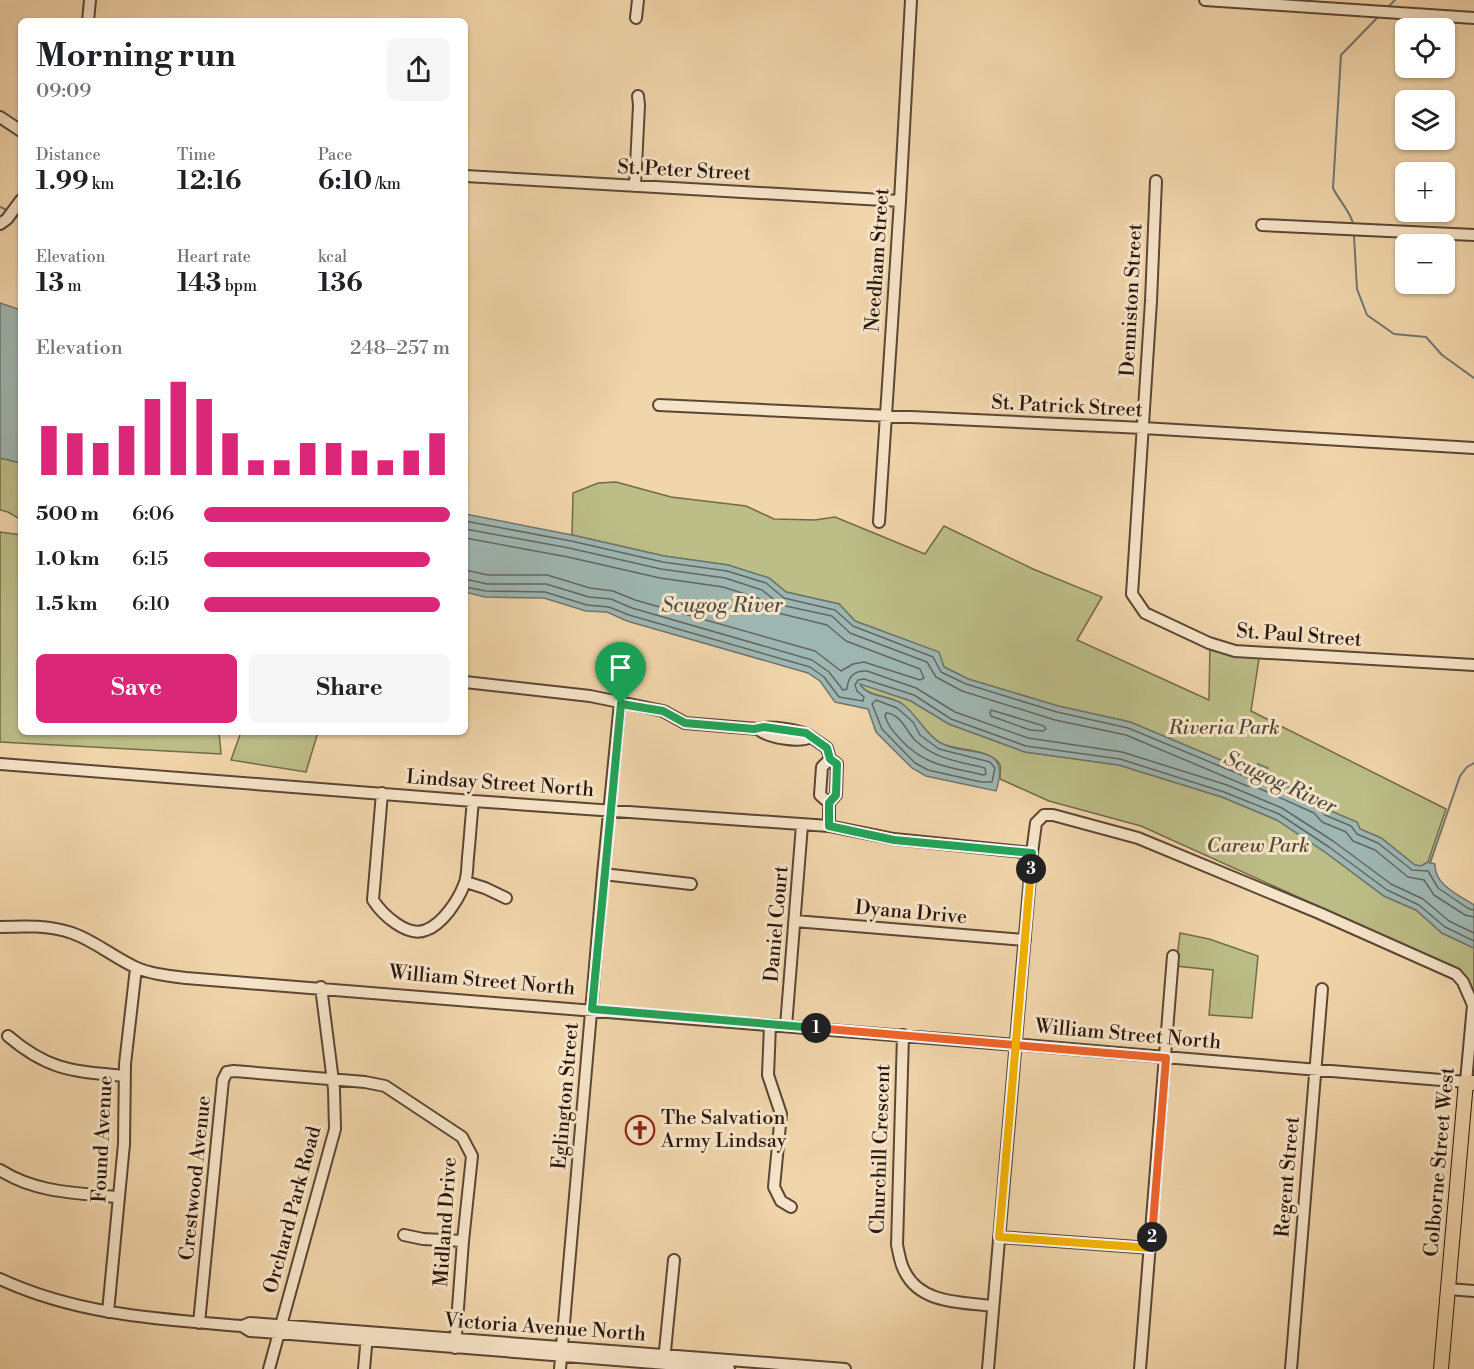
<!DOCTYPE html>
<html lang="en">
<head>
<meta charset="utf-8">
<style>
  :root { --surface:#fff; --page:#f6f6f6; --text:#202124; --muted:#757577; --accent:#db2777 }
  body { margin:0; font-family:"Libre Bodoni",serif; background:var(--page); color:var(--text); height:100vh; display:flex; flex-direction:column; font-size:22px; white-space:nowrap }
  * { box-sizing:border-box; margin:0 }
  p { font-size:20px; color:var(--muted) }
  .icon { flex:none; width:33px; height:33px; fill:none; stroke:currentColor; stroke-width:2; stroke-linecap:round; stroke-linejoin:round }
  .map { position:relative; flex:1; overflow:hidden }
  .drawer { position:absolute; left:18px; top:18px; width:450px; height:717px; display:flex; flex-direction:column; background:var(--surface); border-radius:9px; box-shadow:0 2px 4px #0004 }
  .drawer>* { flex:none }
  .controls { position:absolute; left:1395px; top:18px; display:grid; gap:12px }
  .controls a { display:grid; place-items:center; width:60px; height:60px; border-radius:9px; background:var(--surface); box-shadow:0 2px 4px #0004; font-size:30px }
  .pin { position:absolute; display:grid; place-items:center; width:51px; height:51px; color:#fff; margin:-62px -26px; border-radius:50% 50% 50% 0; rotate:-45deg; box-shadow:0 0 6px #0007 }
  .pin .icon { rotate:45deg }
  .km { position:absolute; width:30px; height:30px; margin:-15px; border-radius:50%; background:#222; color:#fff; font-size:16px; line-height:30px; text-align:center }
  .round { display:grid; place-items:center; flex:none; width:63px; height:63px; border-radius:9px; background:var(--page) }
  .headline { display:flex; align-items:center; justify-content:space-between; height:102px; padding:0 18px }
  h1 { font-size:33px; font-weight:700; line-height:45px }
  .stats { display:grid; grid-template-columns:repeat(3,1fr); gap:9px; height:102px; padding:6px 18px }
  .stats div { display:grid; align-content:center }
  .stats b { font-size:26px; font-weight:700 }
  .stats small { font-size:16px; font-weight:400 }
  .stats p { font-size:16px }
  .chart { height:168px; padding:12px 18px }
  .chart p { display:flex; justify-content:space-between }
  .chart svg { width:100%; height:108px; margin-top:6px; stroke:var(--accent); stroke-width:6 }
  .button { display:flex; gap:12px; margin-top:auto; padding:12px 18px }
  .button a { flex:1; height:69px; border-radius:9px; background:var(--accent); color:#fff; font-size:24px; font-weight:700; line-height:69px; text-align:center }
  .button a+a { background:var(--page); color:var(--text) }
  ul { padding:0 18px; list-style:none; font-size:20px }
  li { display:grid; grid-template-columns:96px 72px 1fr; align-items:center; height:45px }
  li i { height:15px; border-radius:8px; background:var(--accent) }
  .map>svg:first-child { display:block }
  .green { fill:#bcbd87; stroke:#726a4a; stroke-width:1.5 }
  .water { fill:#9eb6b2; stroke:#6f7670; stroke-width:1.5 }
  .lines { fill:none; stroke-linecap:round; stroke-linejoin:round }
  .shore { stroke:#646660; stroke-width:1.5 }
  .stream { stroke:#6f7670; stroke-width:2 }
  .minor-casing { stroke:#5b4634; stroke-width:14 }
  .major-casing { stroke:#29170d; stroke-width:16 }
  .minor { stroke:#f6e4c8; stroke-width:10 }
  .major { stroke:#f1d5ab; stroke-width:14 }
  .split-1-casing { stroke:#fff; stroke-width:12 }
  .split-2-casing { stroke:#fff; stroke-width:12 }
  .split-3-casing { stroke:#fff; stroke-width:12 }
  .split-4-casing { stroke:#fff; stroke-width:12 }
  .split-1 { stroke:#22a559; stroke-width:8 }
  .split-2 { stroke:#f0652b; stroke-width:8 }
  .split-3 { stroke:#f5b400; stroke-width:8 }
  .split-4 { stroke:#22a559; stroke-width:8 }
  .labels { text-anchor:middle; dominant-baseline:central; stroke-width:6; stroke-linejoin:round; paint-order:stroke }
  .street-label { font-size:20px; fill:#29170d; stroke:#f6e4c8 }
  .park-label { font-size:20px; font-style:italic; fill:#554932; stroke:#f6e4c8 }
  .poi-label { font-size:20px; fill:#29170d; stroke:#f6e4c8; text-anchor:start }
  .water-label { font-size:21px; font-style:italic; fill:#524f47; stroke:#f6e4c8 }
</style>
</head>
<body>
<div class="map">
<svg width="1474" height="1369" viewBox="0 0 1474 1369">
  <rect width="100%" height="100%" fill="#f1d5ab"/>
  <filter id="stains"><feTurbulence type="fractalNoise" baseFrequency=".00333" numOctaves="4"/><feColorMatrix values="0 0 0 0 .2 0 0 0 0 .09 0 0 0 0 .02 0 0 0 .5 -.17"/></filter>
  <radialGradient id="worn" r=".72"><stop offset=".6" stop-color="#630" stop-opacity="0"/><stop offset="1" stop-color="#630" stop-opacity=".3"/></radialGradient>
  <path class="green" d="M0,458L21,463V520L8,512L0,510Z
    M616,482L671,497L746,506L774,519L815,520L835,517L925,554L944,526L1033,569L1102,597L1077,640L1209,700L1210,643L1260,652L1251,711L1446,809L1428,862L1421,866L1415,865L1381,838L1360,829L1357,822L1328,810L1326,803L1265,777L1258,764L1254,774L1130,722L1058,706L968,679L944,667L938,652L855,621L839,604L786,592L769,578L728,565L664,556L572,535L573,493L598,483Z
    M0,532L21,535V732H219L221,754L0,742Z
    M859,683L911,701L949,724L1025,752L1119,765L1222,797L1277,820L1325,852L1384,896L1416,910L1442,933L1474,948V997L1465,982L1426,955L1141,826L1049,801L1000,779C1000,774 1001,768 1000,765C992,748 955,751 940,743C923,732 917,714 901,703C888,695 867,697 859,683Z
    M241,732H318L306,772L231,760Z
    M1180,933L1209,939L1258,956L1252,1018L1209,1015L1213,970L1176,966Z"/>
  <path class="water" d="M0,303L21,310V463L0,458Z
    M465,514L572,535L664,556L728,565L769,578L786,592L839,604L855,621L939,652L944,667L968,679L1058,706L1130,722L1254,774L1258,764L1268,768L1265,777L1326,803L1328,810L1357,822L1360,829L1381,838L1415,865L1421,866L1428,862L1435,864C1434,885 1459,895 1474,905V948L1442,933L1416,910L1384,896L1325,852L1277,820L1222,797L1119,765L1025,752L949,724L911,701L860,684C866,697 889,696 901,703C917,714 923,732 939,742C966,759 1013,740 996,791L926,776L912,768L876,732L868,709L835,702L820,681L808,673L627,621L607,612L586,611L544,598L485,597L465,592Z"/>
  <g class="lines">
    <path class="shore" d="M465,521L571,541L663,562L727,571L766,583L784,598L835,610L853,626L933,657L941,672L966,684L1057,712L1128,728L1251,779H1259L1264,783L1320,808L1325,815L1351,826L1357,834L1378,843L1412,870L1428,871L1438,888L1469,909L1474,910
      M465,529L569,548L661,569L725,578L762,590L781,605L832,616L850,633L927,662L936,677L962,691L1055,720L1126,735L1247,786L1256,787L1314,813L1322,822L1346,832L1353,841L1375,850L1408,877L1424,880L1434,895L1465,915L1474,917
      M465,538L568,557L660,578L723,587L758,598L778,613L827,625L846,641L920,669L924,678L920,680L864,662L853,664L841,671L815,651L635,600L613,591L590,588L547,575H488L465,570
      M465,579L487,584H546L589,597L611,599L632,608L812,660L829,672L843,690L847,689C848,677 854,670 867,671L916,688L955,712L1028,738L1122,752L1227,785L1282,808L1333,841L1391,884L1423,899L1449,921L1474,933
      M465,587L486,591L545,592L587,605L609,607L629,615L810,667L824,677L839,697L863,701L864,697L857,691L855,685L858,680L864,679L914,695L951,719L1026,746L1120,759L1224,792L1279,814L1329,847L1387,890L1419,905L1445,927L1474,941
      M876,700L897,708L913,722L920,735L939,749L990,762L995,768L992,782H981L928,770L915,763L882,729L872,704Z
      M991,710L1044,726L1046,729L1043,731L1030,730L991,716L990,713Z
      M886,713C902,714 906,732 916,741C935,759 960,762 985,768L986,774L983,775C950,767 925,766 901,740C894,732 888,726 885,716Z"/>
    <path class="stream" d="M1387,8L1395,0
      M0,207L7,210
      M17,216L21,218
      M1353,224C1352,214 1338,199 1333,188L1341,55L1377,18
      M1354,236L1357,289L1367,315L1394,334L1426,337L1442,355L1474,378
      M1430,863L1460,776L1467,767L1474,763"/>
    <g class="minor-casing">
      <path id="minor" d="M1205,0L1474,18
        M636,18L638,0
        M88,21L90,0
        M0,117L21,131
        M465,176L900,201
        M1156,181L1151,301L1132,594L1145,613L1209,643L1235,651L1474,665
        M635,186L639,105L638,96
        M0,224L7,219L21,200
        M1262,225L1474,235
        M659,405L1143,428L1474,448
        M879,522L900,201L911,0
        M465,682L590,696L663,711L685,723L758,729
        M811,737C803,730 768,725 758,729C768,738 799,743 811,737L827,748L830,759L822,767L820,795L829,803L836,795L837,764L830,759
        M0,764L473,801L829,826L894,839L1032,853
        M382,793L373,900C382,914 407,938 426,930C443,924 458,900 464,885C468,876 467,866 468,857C470,838 471,819 473,801
        M829,803V826
        M603,874L691,884
        M466,882L485,888L506,898
        M795,921L1025,940
        M0,927C24,926 49,925 72,933C95,941 113,957 135,967C150,974 169,976 186,978C462,1000 739,1021 1016,1045H1024C1171,1058 1319,1070 1466,1082L1473,1005L1463,982L1456,974L1319,913L1138,838L1053,815H1044L1036,823L1032,853L988,1369
        M770,1025L768,1075L781,1114L774,1187L781,1201L791,1207
        M786,1026L802,825
        M903,1035L897,1245C899,1253 900,1264 905,1272C921,1304 962,1302 993,1306
        M8,1036C49,1071 73,1071 124,1076
        M0,1170C36,1193 77,1193 118,1197
        M404,1235L423,1239L463,1241
        M999,1237L1151,1248
        M0,1279C78,1315 158,1319 242,1326L250,1331L265,1332L729,1369
        M1448,1289L1474,1291
        M108,1312L124,1144L125,1064L136,968
        M199,1323L223,1080L227,1072L234,1071L365,1082L385,1086L462,1137L472,1156L463,1241L455,1348
        M245,1325L250,1323L845,1369
        M664,1361L674,1260
        M269,1369L335,1129L334,1089L321,987
        M364,1369L367,1335
        M560,1369L603,874L622,682
        M1140,1369L1173,956
        M1291,1369L1322,989"/>
    </g>
    <g class="major-casing">
      <path id="major" d="M1441,1369L1466,1082L1474,1083"/>
    </g>
    <use href="#minor" class="minor"/>
    <use href="#major" class="major"/>
  </g>
  <g class="lines">
    <g class="split-1-casing">
      <path id="split-1" d="M621,704L592,1009L816,1028"/>
    </g>
    <g class="split-2-casing">
      <path id="split-2" d="M816,1028L1166,1058L1152,1237"/>
    </g>
    <g class="split-3-casing">
      <path id="split-3" d="M1031,869L999,1237L1151,1248L1152,1237"/>
    </g>
    <g class="split-4-casing">
      <path id="split-4" d="M621,704L663,711L685,723L754,729L764,727L806,733L827,748L830,759L837,764L836,795L829,803V826L894,840L1032,853L1031,869"/>
    </g>
    <use href="#split-1" class="split-1"/>
    <use href="#split-2" class="split-2"/>
    <use href="#split-3" class="split-3"/>
    <use href="#split-4" class="split-4"/>
  </g>
  <defs>
    <g id="church-ring" transform="scale(1.5)"><circle r="9.5" fill="#f6e4c8" stroke="#8f2418" stroke-width="1.5"/><path d="M-1.2-6h2.4v3.5h3.3v2.4h-3.3V6h-2.4V-.1h-3.3v-2.4h3.3Z" fill="#8f2418"/></g>
  </defs>
  <g fill-rule="evenodd">
    <use href="#church-ring" x="640" y="1130"/>
  </g>
  <g class="labels">
    <g class="street-label">
      <text transform="translate(684 171) rotate(3)">St. Peter Street</text>
      <text transform="translate(878 260) rotate(-86)">Needham Street</text>
      <text transform="translate(1132 300) rotate(-87)">Denniston Street</text>
      <text transform="translate(1067 407) rotate(3)">St. Patrick Street</text>
      <text transform="translate(1299 636) rotate(4)">St. Paul Street</text>
      <text transform="translate(500 784) rotate(4)">Lindsay Street North</text>
      <text transform="translate(911 913) rotate(5)">Dyana Drive</text>
      <text transform="translate(777 924) rotate(-85)">Daniel Court</text>
      <text transform="translate(482 981) rotate(5)">William Street North</text>
      <text transform="translate(1128 1035) rotate(5)">William Street North</text>
      <text transform="translate(566 1096) rotate(-85)">Eglington Street</text>
      <text transform="translate(103 1139) rotate(-87)">Found Avenue</text>
      <text transform="translate(881 1149) rotate(-88)">Churchill Crescent</text>
      <text transform="translate(1440 1162) rotate(-85)">Colborne Street West</text>
      <text transform="translate(1288 1177) rotate(-85)">Regent Street</text>
      <text transform="translate(196 1178) rotate(-84)">Crestwood Avenue</text>
      <text transform="translate(293 1210) rotate(-75)">Orchard Park Road</text>
      <text transform="translate(446 1222) rotate(-86)">Midland Drive</text>
      <text transform="translate(545 1328) rotate(4)">Victoria Avenue North</text>
    </g>
    <g class="park-label">
      <text x="1224" y="728">Riveria Park</text>
      <text x="1258" y="846">Carew Park</text>
    </g>
    <g class="poi-label">
      <text x="661" y="1118">The Salvation<tspan x="661" dy="23">Army Lindsay</tspan></text>
    </g>
    <g class="water-label">
      <text x="722" y="606">Scugog River</text>
      <text transform="translate(1280 783) rotate(25)">Scugog River</text>
    </g>
  </g>
  <rect width="100%" height="100%" filter="url(#stains)"/>
  <rect width="100%" height="100%" fill="url(#worn)"/>
</svg>
<div class="controls">
<a><svg class="icon" aria-label="locate" viewBox="0 0 24 24"><circle cx="12" cy="12" r="6"/><path d="M12 2v4M12 18v4M2 12h4M18 12h4"/></svg></a>
<a><svg class="icon" aria-label="layers" viewBox="0 0 24 24"><path d="M12 4l9 5-9 5-9-5zM3 14l9 5 9-5"/></svg></a>
<a>+</a>
<a>−</a>
</div>
<div class="pin" style="left:621px;top:704px;background:#1e9e55"><svg class="icon" aria-label="arrive" viewBox="0 0 24 24"><path d="M6 21V4h12l-3 4 3 4H6"/></svg></div>
<b class="km" style="left:816px;top:1028px">1</b>
<b class="km" style="left:1152px;top:1237px">2</b>
<b class="km" style="left:1031px;top:869px">3</b>
<section class="drawer">
<div class="headline"><div><h1>Morning run</h1><p>09:09</p></div><a class="round"><svg class="icon" aria-label="share" viewBox="0 0 24 24"><path d="M12 15V3M7 8l5-5 5 5M5 13v7h14v-7"/></svg></a></div>
<div class="stats">
<div><p>Distance</p><b>1.99<small> km</small></b></div>
<div><p>Time</p><b>12:16</b></div>
<div><p>Pace</p><b>6:10<small> /km</small></b></div>
</div>
<div class="stats">
<div><p>Elevation</p><b>13<small> m</small></b></div>
<div><p>Heart rate</p><b>143<small> bpm</small></b></div>
<div><p>kcal</p><b>136</b></div>
</div>
<div class="chart"><p><span>Elevation</span>248–257 m</p>
<svg viewBox="0 0 160 44" preserveAspectRatio="none"><path d="M5 44V24M15 44V27M25 44V31M35 44V24M45 44V13M55 44V6M65 44V13M75 44V27M85 44V38M95 44V38M105 44V31M115 44V31M125 44V34M135 44V38M145 44V34M155 44V27"/></svg>
</div>
<ul>
<li><b>500 m</b>6:06<i style="width:100%"></i></li>
<li><b>1.0 km</b>6:15<i style="width:92%"></i></li>
<li><b>1.5 km</b>6:10<i style="width:96%"></i></li>
</ul>
<div class="button"><a>Save</a><a>Share</a></div>
</section>
</div>
</body>
</html>
